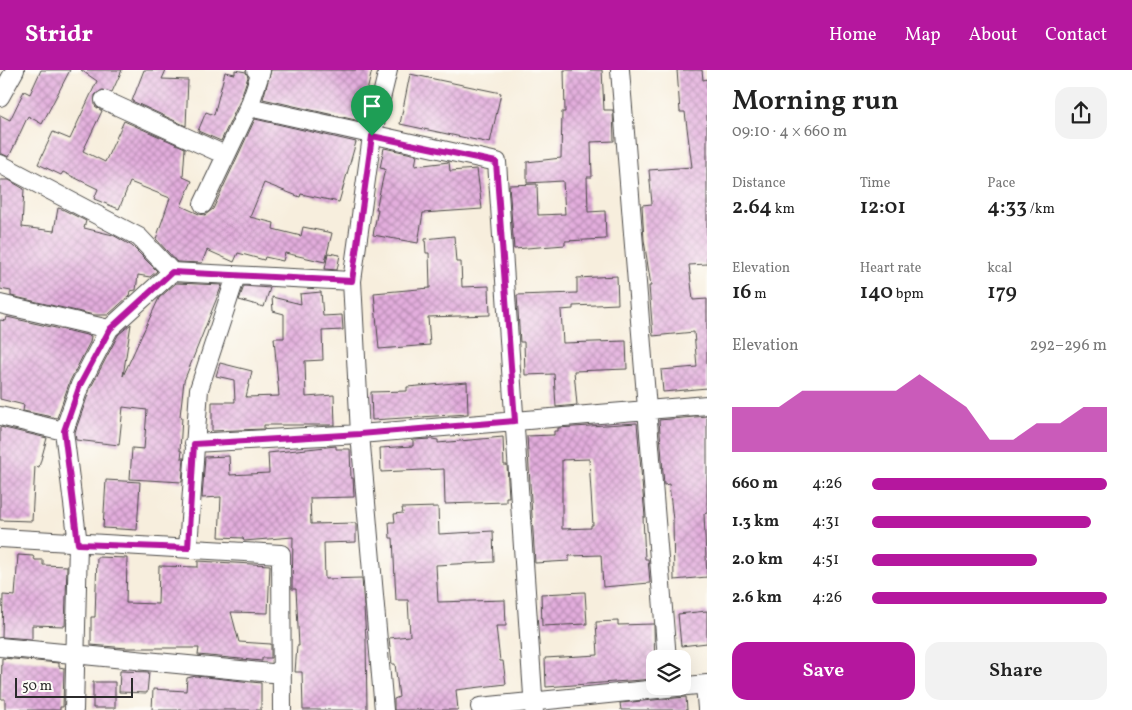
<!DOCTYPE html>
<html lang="en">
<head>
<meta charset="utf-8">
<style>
  :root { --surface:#fff; --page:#f2f2f2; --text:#222; --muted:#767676; --accent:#b5179e }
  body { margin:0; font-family:Vollkorn,serif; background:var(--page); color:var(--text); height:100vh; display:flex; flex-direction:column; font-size:19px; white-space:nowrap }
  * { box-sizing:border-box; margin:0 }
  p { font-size:16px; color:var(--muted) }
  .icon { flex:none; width:28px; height:28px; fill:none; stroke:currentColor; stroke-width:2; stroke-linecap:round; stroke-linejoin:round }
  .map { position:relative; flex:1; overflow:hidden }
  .drawer { display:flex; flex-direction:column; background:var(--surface); width:425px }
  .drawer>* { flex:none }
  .buttons { position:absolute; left:646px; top:580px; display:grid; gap:10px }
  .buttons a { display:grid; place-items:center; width:45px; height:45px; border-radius:10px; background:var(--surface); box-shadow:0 5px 20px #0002; font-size:25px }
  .scale { position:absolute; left:15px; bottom:12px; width:118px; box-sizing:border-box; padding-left:5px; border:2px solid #2b2b2b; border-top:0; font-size:14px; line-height:18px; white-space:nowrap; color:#2b2b2b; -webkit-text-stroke:4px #fdfcf7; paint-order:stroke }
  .pin { position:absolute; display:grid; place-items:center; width:42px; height:42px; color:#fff; margin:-51px -21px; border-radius:50% 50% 50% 0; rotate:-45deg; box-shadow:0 0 5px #0007 }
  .pin .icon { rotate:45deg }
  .round { display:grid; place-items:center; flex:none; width:52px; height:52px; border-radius:15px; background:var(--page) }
  .overview { display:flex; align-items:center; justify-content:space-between; height:85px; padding:0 25px }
  h1 { font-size:28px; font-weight:600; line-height:38px }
  .stats { display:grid; grid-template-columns:repeat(3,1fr); gap:8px; height:85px; padding:5px 25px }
  .stats div { display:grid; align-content:center }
  .stats b { font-size:21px; font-weight:600 }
  .stats small { font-size:14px; font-weight:400 }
  .stats p { font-size:14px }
  .chart { height:140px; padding:10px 25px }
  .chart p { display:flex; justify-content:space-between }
  .chart svg { width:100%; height:90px; margin-top:5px; fill:var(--accent); opacity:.7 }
  .cta { display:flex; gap:10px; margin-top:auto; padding:10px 25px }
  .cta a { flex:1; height:58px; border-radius:15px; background:var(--accent); color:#fff; font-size:20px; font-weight:600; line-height:58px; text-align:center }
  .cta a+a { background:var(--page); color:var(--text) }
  ul { padding:0 25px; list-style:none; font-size:16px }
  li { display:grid; grid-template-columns:80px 60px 1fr; align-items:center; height:38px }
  li i { height:12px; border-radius:6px; background:var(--accent) }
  header { display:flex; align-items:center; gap:30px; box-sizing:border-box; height:70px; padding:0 25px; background:var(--accent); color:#fff }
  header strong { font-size:24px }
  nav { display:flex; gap:28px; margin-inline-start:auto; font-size:18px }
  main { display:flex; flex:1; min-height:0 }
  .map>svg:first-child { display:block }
  .building { fill:url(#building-cross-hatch); fill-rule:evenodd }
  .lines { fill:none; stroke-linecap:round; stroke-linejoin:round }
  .minor-casing { stroke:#4a4846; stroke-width:20 }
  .minor { stroke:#fff; stroke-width:18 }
  .route-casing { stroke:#fff; stroke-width:10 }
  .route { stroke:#b5179e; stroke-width:6 }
</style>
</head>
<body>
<header>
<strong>Stridr</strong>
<nav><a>Home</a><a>Map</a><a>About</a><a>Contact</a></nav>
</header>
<main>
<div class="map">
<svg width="707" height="640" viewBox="0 0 707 640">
  <defs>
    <pattern id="building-cross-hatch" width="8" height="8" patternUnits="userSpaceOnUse" patternTransform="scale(1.25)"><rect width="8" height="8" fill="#e3addd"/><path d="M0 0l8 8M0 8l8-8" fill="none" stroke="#b88db3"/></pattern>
  </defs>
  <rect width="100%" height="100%" fill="#fdfcf7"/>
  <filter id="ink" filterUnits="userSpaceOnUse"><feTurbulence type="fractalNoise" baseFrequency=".02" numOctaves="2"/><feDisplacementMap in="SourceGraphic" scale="10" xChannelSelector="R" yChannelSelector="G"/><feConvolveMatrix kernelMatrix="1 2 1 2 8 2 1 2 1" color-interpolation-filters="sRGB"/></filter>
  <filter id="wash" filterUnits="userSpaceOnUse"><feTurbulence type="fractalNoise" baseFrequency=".0096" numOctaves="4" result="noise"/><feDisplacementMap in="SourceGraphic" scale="20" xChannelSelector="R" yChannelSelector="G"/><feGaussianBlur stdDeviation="1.12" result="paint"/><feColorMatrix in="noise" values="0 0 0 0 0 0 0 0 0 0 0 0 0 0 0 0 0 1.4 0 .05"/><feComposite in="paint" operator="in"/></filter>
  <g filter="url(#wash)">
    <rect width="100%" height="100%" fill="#f7eedd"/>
    <g id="blocks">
      <path class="building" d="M41,0H70L42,54L28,46L9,87L0,83V45L10,50L24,21L30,24Z
        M81,0H122L112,22L102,20L95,25V36L102,41L83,81L105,92L124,51L185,78L183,107L192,111L181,136L199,144L205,145L213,139L255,49L356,72L339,132L301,124L300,127L264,113L250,147L274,153L273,159L301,166L303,157L332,163L325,192L285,183L283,191L265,187L264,190L238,183L234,192L207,180L202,193L177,192L156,169L170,128L130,112L119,139L94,129L98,119L63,102L61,105L38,94L53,62L70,69L97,11Z
        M144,0H166L162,9L188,10L186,56L132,31Z
        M235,0L246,2L248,7L239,33L221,71L198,61L206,42L214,45L225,2L235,4Z
        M271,0H372L360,51L263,29Z
        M564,0H602L604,40H613L614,71L591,72L592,107H587L588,142L605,141L606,169L565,171V175L514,179L509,115L537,114L538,145L565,144L563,111L527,113V92L561,88L562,42H565Z
        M677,0H702L703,10L707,9V194L689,195L693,230L707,229V318L663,322L661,300L697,297L694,262L653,266L649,216H651L644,170L642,135L652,134L649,100L692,97L685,42H680Z
        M410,4L501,23L490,73L400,54Z
        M384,78L417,85L415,96L449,92L450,101L477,99L482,139L423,143L418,173L373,165L378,139H376L385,99L380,98Z
        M0,110H9L24,119L22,157L54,161L58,138L62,139L86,151L84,158L113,165L132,176L157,201L150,207L138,205L136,220L130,221L129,226L108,245H94L11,226V221L0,219Z
        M454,166L456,192H461L462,217L489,216L490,245L428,247L430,275L379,279L374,223L430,218L429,183H426L425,169Z
        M328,183L340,185L337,200L325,199Z
        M617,206L618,234L573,236V239L561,240L563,273L626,271L627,299L574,301L577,335L556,337L554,304L525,305L524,272H520L517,225L577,223V208Z
        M176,213L222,215L184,311L180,346L182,347L180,381H182L181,388H184L182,412L130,409L132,378L144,379L147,340L123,337L119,375L76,370L75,362L90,319L118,265L131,254L123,306L159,228Z
        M244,216L270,218L264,237L239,230Z
        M321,222L323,246L342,245L343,260L322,261L323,290L305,291L306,327L334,325L335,355H264V359L212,361V332H235L234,310L216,306L220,293L252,301L246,327L279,326L274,268H284V244L273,241L272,227L301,234L300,224Z
        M7,247L91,266L90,272L70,311L57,348L23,341L24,335L0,329V250L6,251Z
        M467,312L468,344L372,350L371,322L407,321V317Z
        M707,346V443L704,444L707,507L674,510L673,450L669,414L664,415L659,350Z
        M637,353L645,447H643L645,489H648L650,513L603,517L601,485L569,486V491L535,493L527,366L554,365V361H558V358ZM589,389L593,455H591V458L562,459V390Z
        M0,357L47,368L39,397L35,396L32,451L0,450Z
        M503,367L504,395H507L509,427H506V432L445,434L444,399L381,402L380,378L413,376V370L432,369L438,370V373Z
        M336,376V379H350L351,408H353L354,427L310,428L311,454L356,453V472L324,473L325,509L362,508L366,569L367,640H303L302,602H295L297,576H299L296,519H292L293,467L244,471L243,468L219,467L221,427L202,428L205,387L229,386L230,405L269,403L268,383Z
        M106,410L140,412L137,460L103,458Z
        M438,437L439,464L493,461L494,492L436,495L438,532L505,530L506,556H496L500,591H503L506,614L456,620L458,640H394V629L399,627L395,594H392L389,568L410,566L408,530H396L393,468H390L389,452H395L394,444L403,443L402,438Z
        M18,485L33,486L35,490H43V495L67,496L65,556L32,555V569L2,567L3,525L15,526Z
        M97,487L127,488L126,533L158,534L159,496L198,497V491L270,495L268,543L231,542L239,572L271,574V588H262V591L198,585L199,578H127L91,575V547H95Z
        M585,522L587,554L542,556L541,524Z
        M707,541V573L681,576L678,544Z
        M618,551V555L654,554L655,609L546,617L545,588L598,585L596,552Z
        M2,588L59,593V597L64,598L63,637H60V640H5V629H1Z
        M120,601L149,602L147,623L119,622Z
        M196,606L261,613V640H152L153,619L186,621L187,608Z
        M93,612H115V638H93Z
        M686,627L687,640H621L620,633Z"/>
    </g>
  </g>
  <g filter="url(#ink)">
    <use href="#blocks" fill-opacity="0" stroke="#4a4846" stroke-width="1"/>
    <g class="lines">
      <g class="minor-casing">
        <path id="minor" d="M256,0L261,1L249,37L497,92L534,640
          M620,0L667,589
          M0,27L15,0
          M104,30L225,85
          M0,94L139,167L172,202L352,211
          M203,134L249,37
          M0,234L109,259
          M0,346L64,361
          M194,373L360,364L707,335
          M0,468L281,484L282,640
          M188,478L199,319L236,206
          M0,577L282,604
          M705,615L707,639
          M480,637L707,614
          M74,640L78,474L64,361L80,315L109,259L172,202
          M384,640L360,364L352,211L372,66L388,0"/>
      </g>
      <use href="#minor" class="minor"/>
    </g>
  </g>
  <g class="lines" filter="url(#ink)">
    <g class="route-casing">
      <path id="route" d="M372,66L496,92L515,351L360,364L194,374L188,478L78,474L64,361L80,315L110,259L172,202L352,211Z"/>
    </g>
    <use href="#route" class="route"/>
  </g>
</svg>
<div class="buttons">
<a><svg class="icon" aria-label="layers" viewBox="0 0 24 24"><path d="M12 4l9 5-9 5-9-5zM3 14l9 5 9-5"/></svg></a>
</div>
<div class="scale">50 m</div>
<div class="pin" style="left:372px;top:66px;background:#1e9e55"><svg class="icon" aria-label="arrive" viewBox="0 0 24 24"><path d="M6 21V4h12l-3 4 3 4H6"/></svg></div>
</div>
<section class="drawer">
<div class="overview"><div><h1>Morning run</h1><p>09:10 · 4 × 660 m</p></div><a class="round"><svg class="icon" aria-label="share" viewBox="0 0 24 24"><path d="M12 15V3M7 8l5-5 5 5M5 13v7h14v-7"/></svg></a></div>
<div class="stats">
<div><p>Distance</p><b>2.64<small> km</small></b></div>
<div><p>Time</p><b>12:01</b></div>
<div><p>Pace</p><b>4:33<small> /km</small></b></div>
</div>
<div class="stats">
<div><p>Elevation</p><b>16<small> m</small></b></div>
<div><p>Heart rate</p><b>140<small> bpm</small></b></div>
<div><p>kcal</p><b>179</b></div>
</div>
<div class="chart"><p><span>Elevation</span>292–296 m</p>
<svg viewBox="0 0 160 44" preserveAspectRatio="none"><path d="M0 44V22L10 22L20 22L30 14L40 14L50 14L60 14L70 14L80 6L90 14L100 22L110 38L120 38L130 30L140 30L150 22L160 22V44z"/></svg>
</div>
<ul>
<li><b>660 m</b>4:26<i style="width:100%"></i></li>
<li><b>1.3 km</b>4:31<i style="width:93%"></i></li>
<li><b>2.0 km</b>4:51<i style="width:70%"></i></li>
<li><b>2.6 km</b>4:26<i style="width:100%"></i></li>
</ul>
<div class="cta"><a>Save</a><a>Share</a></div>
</section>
</main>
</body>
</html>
